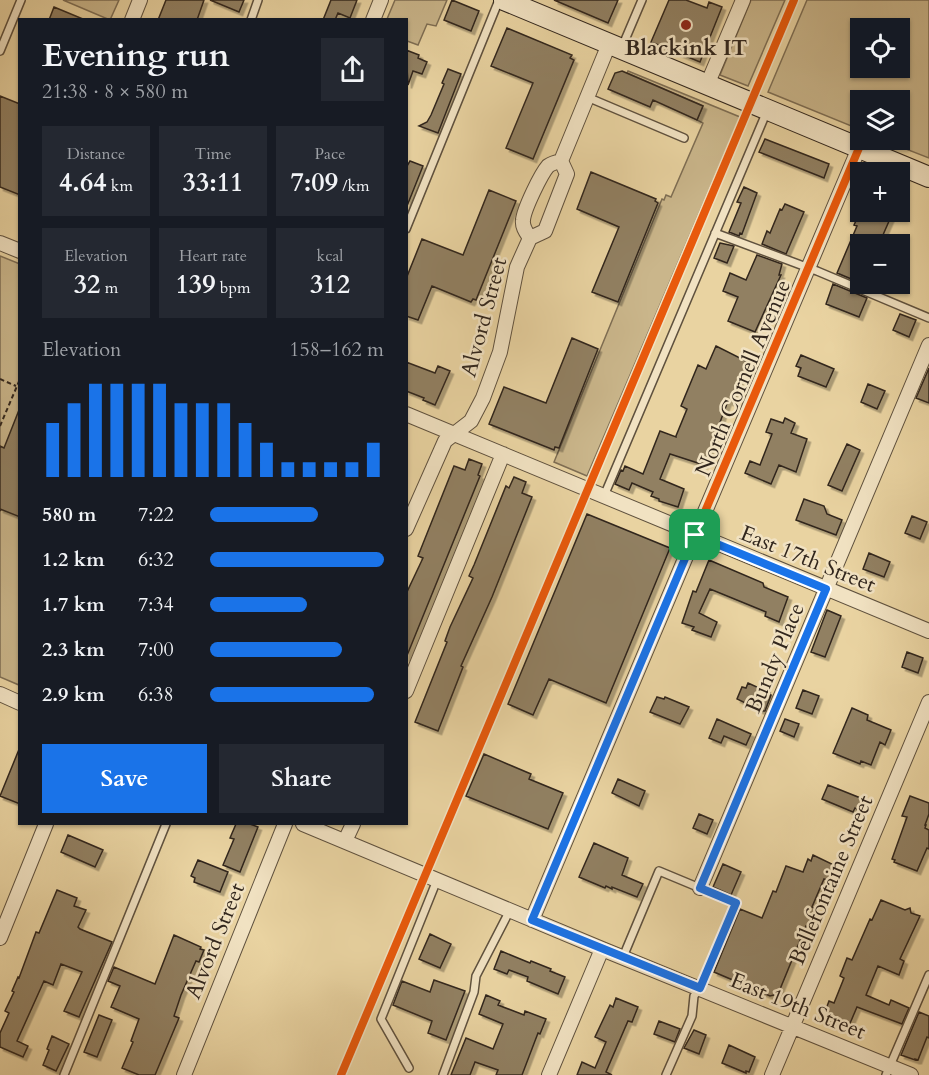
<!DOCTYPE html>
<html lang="en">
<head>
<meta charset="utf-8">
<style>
  :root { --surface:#171b24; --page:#242831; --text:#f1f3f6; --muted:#9ea1a6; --accent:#1a73e8 }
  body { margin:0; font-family:Cardo,serif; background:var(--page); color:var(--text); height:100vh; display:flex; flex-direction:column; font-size:22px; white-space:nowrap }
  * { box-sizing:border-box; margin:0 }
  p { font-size:20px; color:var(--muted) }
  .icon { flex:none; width:33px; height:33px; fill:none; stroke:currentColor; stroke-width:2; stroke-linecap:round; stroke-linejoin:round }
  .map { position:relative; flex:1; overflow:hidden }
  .side { position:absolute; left:18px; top:18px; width:390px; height:807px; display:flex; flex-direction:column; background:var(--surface); border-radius:0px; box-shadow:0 2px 4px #0004 }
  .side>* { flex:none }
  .buttons { position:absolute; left:850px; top:18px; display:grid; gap:12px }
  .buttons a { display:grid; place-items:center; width:60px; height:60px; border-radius:0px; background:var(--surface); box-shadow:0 2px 4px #0004; font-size:30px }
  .pin { position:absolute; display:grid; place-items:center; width:51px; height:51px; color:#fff; margin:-26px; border-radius:12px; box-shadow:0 3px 9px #0006 }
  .round { display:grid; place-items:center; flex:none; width:63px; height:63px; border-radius:0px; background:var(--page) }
  .headline { display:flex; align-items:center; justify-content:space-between; height:102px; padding:0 24px }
  h1 { font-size:33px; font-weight:700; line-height:45px }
  .figures { display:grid; grid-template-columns:repeat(3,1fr); gap:9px; height:102px; padding:6px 24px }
  .figures div { display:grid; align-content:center; border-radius:0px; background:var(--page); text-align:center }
  .figures b { font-size:26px; font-weight:700 }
  .figures small { font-size:16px; font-weight:400 }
  .figures p { font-size:16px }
  .chart { height:168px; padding:12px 24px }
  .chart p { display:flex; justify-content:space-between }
  .chart svg { width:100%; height:108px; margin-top:6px; stroke:var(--accent); stroke-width:6 }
  .primary-button { display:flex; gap:12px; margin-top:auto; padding:12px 24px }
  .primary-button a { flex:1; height:69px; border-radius:0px; background:var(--accent); color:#fff; font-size:24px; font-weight:700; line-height:69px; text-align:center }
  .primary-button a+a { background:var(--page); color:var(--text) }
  ul { padding:0 24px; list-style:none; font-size:20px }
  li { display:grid; grid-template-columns:96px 72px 1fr; align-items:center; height:45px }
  li i { height:15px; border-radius:8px; background:var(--accent) }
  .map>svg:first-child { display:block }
  .green { fill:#cab68b; stroke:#7e6e54; stroke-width:1.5; fill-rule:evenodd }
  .building { fill:#918062; stroke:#31261d; stroke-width:1.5; filter:url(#shadow) }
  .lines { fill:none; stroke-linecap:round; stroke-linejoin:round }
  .service-casing { stroke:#5f513e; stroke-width:10 }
  .minor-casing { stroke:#5f513e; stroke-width:16 }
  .secondary-casing { stroke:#31261d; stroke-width:22 }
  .path { stroke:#31261d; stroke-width:2; stroke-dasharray:4.5 3; stroke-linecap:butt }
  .service { stroke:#f1e2c2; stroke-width:7 }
  .minor { stroke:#f1e2c2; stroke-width:14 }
  .secondary { stroke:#f1e2c2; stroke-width:20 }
  .cycleway-casing { stroke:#f1e2c2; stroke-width:11 }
  .cycleway { stroke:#e8590c; stroke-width:8 }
  .route-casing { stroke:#fff; stroke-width:12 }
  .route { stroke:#1a73e8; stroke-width:8 }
  .poi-dot { fill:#8f2418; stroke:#f1e2c2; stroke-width:2 }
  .labels { text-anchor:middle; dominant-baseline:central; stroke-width:5; stroke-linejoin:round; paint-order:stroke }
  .poi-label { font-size:22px; font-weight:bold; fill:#31261d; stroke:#f1e2c2 }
  .street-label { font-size:22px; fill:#31261d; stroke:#f1e2c2 }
</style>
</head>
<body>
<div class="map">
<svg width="929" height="1075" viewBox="0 0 929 1075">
  <defs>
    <filter id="shadow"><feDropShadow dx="3.5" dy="3.5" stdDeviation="0" flood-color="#0004"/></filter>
  </defs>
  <rect width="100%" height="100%" fill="#e9d3a1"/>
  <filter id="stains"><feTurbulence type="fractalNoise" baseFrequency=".00333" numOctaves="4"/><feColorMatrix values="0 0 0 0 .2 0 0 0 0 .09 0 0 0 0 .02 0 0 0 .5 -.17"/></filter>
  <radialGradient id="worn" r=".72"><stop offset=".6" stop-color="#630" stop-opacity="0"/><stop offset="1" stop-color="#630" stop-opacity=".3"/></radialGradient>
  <path class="green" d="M63,0H119L110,20Z
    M395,0H447L436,26L427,24L418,45L407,41L406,20L387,19Z
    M751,0H785L748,86L720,75Z
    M807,0H929V158L883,140H900V100H861V130L768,92ZM900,28V68H861V28Z
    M628,71L740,117L587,476L554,462L662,199L664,200L666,195L671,197L703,123L697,120L703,106L627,73Z
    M0,256L20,264L19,685L0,677Z"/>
  <path class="building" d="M166,0H204L197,20H158Z
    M210,0H244L239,12Z
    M331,0H357L350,18L338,13L335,20H323Z
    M452,0L479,11L471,31L444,20Z
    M554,0H618L608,23Z
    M669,0H686L707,8L709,2L722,7L700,62L651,42Z
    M54,7L83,19V20H49Z
    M507,28L572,55L570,58L574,60L533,159L506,148L533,83L491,66Z
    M406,50L419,55L418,58L427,62L422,74L413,71L408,85Z
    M448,69L461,74L438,133L419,126L427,122L431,115L444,84L442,83Z
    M622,71L703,106L697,120L653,100L650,107L608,89L615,73Z
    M0,96L20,104V195L0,187Z
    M765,139L829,164L824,178L759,152Z
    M410,161L423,166L407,206L406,168Z
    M591,172L656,199L655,201L658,203L618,302L592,292L619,227L577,209Z
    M744,187L757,193L742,234L740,233L739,236L729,232L741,203L737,202Z
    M489,190L516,201L476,300L473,299L471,302L432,286L418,320L406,316V279L422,239L463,255Z
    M785,204L804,212L786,254L762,244L767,231L770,233L780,209L782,210Z
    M860,212H893L879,244H861V283L837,273L857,226L854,225Z
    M720,243L734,246L727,263L714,258Z
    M757,255L782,264L779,275H781L755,332L728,321L738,297L723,291L730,273L746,280Z
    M833,284L867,298L859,317L826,304Z
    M900,314L916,320L909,337L893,330Z
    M572,338L598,349L559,448L555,447L554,450L489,424L504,387L546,403Z
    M716,346L748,362L730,402L728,401L704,465L670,454L660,479L684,489L678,507L659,501V499L651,496L653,492L632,483L629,490L615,484L621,470L623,471L625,466L643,474L660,431L676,437V436L687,409L681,406L698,365L706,369Z
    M801,355L834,369L826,387L798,376L801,368L796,366Z
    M406,362L435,373L438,366L450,371L435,405L423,400L424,398L406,391Z
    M929,368V403L916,398Z
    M868,384L885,391L877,409L861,402Z
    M19,410H20V517L0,509V446L4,448Z
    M785,418L795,423L791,433L807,439L796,472L779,465L771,484L745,473L750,461L760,465L772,434L766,432L771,419L783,423Z
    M847,444L860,450L842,491L828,485Z
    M469,459L482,464L478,475L480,476L406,658V594L423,558L418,556L454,466L465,470Z
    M514,477L526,482L522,493L532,497L492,597L461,666L463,667L438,731L415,722L447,642L445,641L450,627L473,578L469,576L474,565L506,486L509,488Z
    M804,499L824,506L827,514L842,520L836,535L796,520Z
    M587,514L670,548L606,703L549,679L533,715L508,704Z
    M912,516L927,522L920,539L905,533Z
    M869,553L890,562L884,577L863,569Z
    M709,560L763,583L764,587L788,597L779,622L765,616L766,612L710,589L699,613L717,622L711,637L692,630L694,627L682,623L693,591L696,592Z
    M827,610L841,616L825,657L811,652Z
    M907,652L923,658L918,673L902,667Z
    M748,683L770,693L769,694L771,695L765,711H762L737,699L742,687L746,688Z
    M803,690L819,696L812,714L796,708Z
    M657,697L664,699L665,697L689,707L680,724L650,712Z
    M852,708L868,715L867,720L891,730L885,745L880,742L871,765L861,761L860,764L833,753Z
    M717,719L751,734L746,745L724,736L721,743L709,738Z
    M785,719L799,724L794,737L780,731Z
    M20,747V804L0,796Z
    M484,754L531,774L529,779L563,793L548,829L466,796Z
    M618,779L645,791L639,806L612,793Z
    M828,785L863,799L858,810L855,808L853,812L822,799Z
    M910,796L929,803V814L925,825H926L925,828L929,830V849L927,848L917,871L894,862L895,860L892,859L907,817L902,816Z
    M699,814L713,820L707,834L693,828Z
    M236,824H250L258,827L240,872L223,865L234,839L230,838Z
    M68,835L103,850L95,867L61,852Z
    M594,843L628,858L622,875L643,884L637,897L612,887V889L606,886L605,888L579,877Z
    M813,855L836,866L830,881L824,879L812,907L816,909L809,927L806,926L778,994L770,996L714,972L740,909L762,918L773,891L776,892L786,866L803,872L808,859L811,861Z
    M198,860L228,872L220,892L194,882L195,878L191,876Z
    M723,864L741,872L731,895L713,887Z
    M57,890L77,898L74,906L86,910L78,927L80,929L112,942L79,1017L64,1011L82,972L61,964L53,985L44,981L17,1041L28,1046L23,1057L0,1047V1033L9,1013L5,1011L14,992L12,991L18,977L19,978L36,932L39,933Z
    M881,900L905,910L910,908L911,913L920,916L900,959L904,961L899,975L878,966L866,995L889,1005L891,1000L909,1008L902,1024L857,1007L848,1028L823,1017L829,1001L834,1003L844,978L840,976L847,958L852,960L870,919L872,920Z
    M430,934L451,944L440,968L419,959Z
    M174,935L201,947L200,949L204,950L199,962L196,961L181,995L174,1016L179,1018L155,1075H139L122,1068L133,1042L131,1041L139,1019L111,1007L120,986L108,981L114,967L155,984Z
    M501,951L530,963L531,961L551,969L550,971L565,977L558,994L527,981L528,977L509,970L507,974L494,969Z
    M434,980L465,991L446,1040L428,1033L432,1021L393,1005L402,981L430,992Z
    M486,995L500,1001L498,1005L524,1015L525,1011L546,1019L540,1034L538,1033L522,1075H496L498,1070L475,1062L470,1075H451L466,1038L493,1049L503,1024L479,1014Z
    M616,998L638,1007L632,1022L628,1021L606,1072L612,1075H577L582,1062L595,1068L606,1042L595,1037L610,1005L613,1007Z
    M919,1012L929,1016V1038L927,1037L918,1060L915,1059V1060L901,1055Z
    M99,1015L112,1020L97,1057L84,1052Z
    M659,1021L680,1029L675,1042L654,1034Z
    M694,1030L706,1035L699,1054L684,1048Z
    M52,1036L69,1044L56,1071L43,1065L49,1050L47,1049Z
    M729,1045L755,1057L749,1072L746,1071V1073L722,1063Z"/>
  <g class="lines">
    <g class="service-casing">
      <path id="service" d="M251,20L258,0
        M622,47L642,0
        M0,51L21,0
        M587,97L684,138
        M406,229L499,0
        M715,233L817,271L929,318
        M604,496L767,111
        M623,957L659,871L736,903L700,988L694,996L692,1016L666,1075
        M409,1068L381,1019L437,880
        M64,1075L166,824
        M443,1075L474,992L476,976L510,910
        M886,1075L929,975"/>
    </g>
    <g class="minor-casing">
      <path id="minor" d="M132,20L140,0
        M373,20L381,0
        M707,85L743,0
        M561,161L609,44
        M530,238C526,232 522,227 523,220C524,209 541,174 548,166C552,163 556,162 561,161
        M0,243L20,251
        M406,414L929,631
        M406,529L445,441L471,421L483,398L500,352L517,267L530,238L545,231L567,174L561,161
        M406,691L503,454
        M0,694L20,703
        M303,824L602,949L911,1075
        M345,841L353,824
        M700,888L929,345
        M532,920L859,148
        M0,938L46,824
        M184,1075L285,824
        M549,1075L602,949
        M772,1075L929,702"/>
    </g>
    <g class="secondary-casing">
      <path id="secondary" d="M504,0L929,177"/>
    </g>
    <path class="path" d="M0,379L16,386
      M0,426L20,379
      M0,511L1,509"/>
    <use href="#service" class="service"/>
    <use href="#minor" class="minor"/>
    <use href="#secondary" class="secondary"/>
    <g class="cycleway-casing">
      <path id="cycleway" d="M532,920L859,148
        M341,1075L794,0"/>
    </g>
    <use href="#cycleway" class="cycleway"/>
  </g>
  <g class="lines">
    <g class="route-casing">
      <path id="route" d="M695,535L826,589L700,888L736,903L700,988L532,920Z"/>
    </g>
    <use href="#route" class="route"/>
  </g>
  <circle class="poi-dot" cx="686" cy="25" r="6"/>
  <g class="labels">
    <g class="poi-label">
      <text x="686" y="48">Blackink IT</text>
    </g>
    <g class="street-label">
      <text transform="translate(484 317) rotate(-75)">Alvord Street</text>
      <text transform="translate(743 378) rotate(-67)">North Cornell Avenue</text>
      <text transform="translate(808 559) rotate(22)">East 17th Street</text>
      <text transform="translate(775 658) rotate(-67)">Bundy Place</text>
      <text transform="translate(831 880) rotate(-67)">Bellefontaine Street</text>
      <text transform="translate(215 941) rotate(-68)">Alvord Street</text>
      <text transform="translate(798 1006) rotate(22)">East 19th Street</text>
    </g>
  </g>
  <rect width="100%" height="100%" filter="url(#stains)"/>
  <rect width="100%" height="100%" fill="url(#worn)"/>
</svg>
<div class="buttons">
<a><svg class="icon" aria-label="locate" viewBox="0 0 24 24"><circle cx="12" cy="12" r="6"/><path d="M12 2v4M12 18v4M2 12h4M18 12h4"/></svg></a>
<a><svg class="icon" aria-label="layers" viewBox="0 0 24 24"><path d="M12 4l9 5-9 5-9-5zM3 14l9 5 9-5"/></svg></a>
<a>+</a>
<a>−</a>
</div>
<div class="pin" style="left:695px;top:535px;background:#1e9e55"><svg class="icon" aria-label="arrive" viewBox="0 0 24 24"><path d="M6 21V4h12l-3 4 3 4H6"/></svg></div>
<section class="side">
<div class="headline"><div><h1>Evening run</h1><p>21:38 · 8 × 580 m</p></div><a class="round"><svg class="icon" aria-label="share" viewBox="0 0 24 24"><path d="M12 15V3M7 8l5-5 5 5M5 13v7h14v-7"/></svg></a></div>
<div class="figures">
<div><p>Distance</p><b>4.64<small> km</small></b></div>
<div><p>Time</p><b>33:11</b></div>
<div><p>Pace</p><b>7:09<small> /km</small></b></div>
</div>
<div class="figures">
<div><p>Elevation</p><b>32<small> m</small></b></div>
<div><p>Heart rate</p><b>139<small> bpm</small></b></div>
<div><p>kcal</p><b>312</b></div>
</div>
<div class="chart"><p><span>Elevation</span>158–162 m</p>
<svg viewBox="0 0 160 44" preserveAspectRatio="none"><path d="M5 44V22M15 44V14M25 44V6M35 44V6M45 44V6M55 44V6M65 44V14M75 44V14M85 44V14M95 44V22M105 44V30M115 44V38M125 44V38M135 44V38M145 44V38M155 44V30"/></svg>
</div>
<ul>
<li><b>580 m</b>7:22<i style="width:62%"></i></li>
<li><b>1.2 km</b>6:32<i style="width:100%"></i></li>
<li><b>1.7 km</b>7:34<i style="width:56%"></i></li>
<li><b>2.3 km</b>7:00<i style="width:76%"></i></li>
<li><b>2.9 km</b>6:38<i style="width:94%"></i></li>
</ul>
<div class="primary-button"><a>Save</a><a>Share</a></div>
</section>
</div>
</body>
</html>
